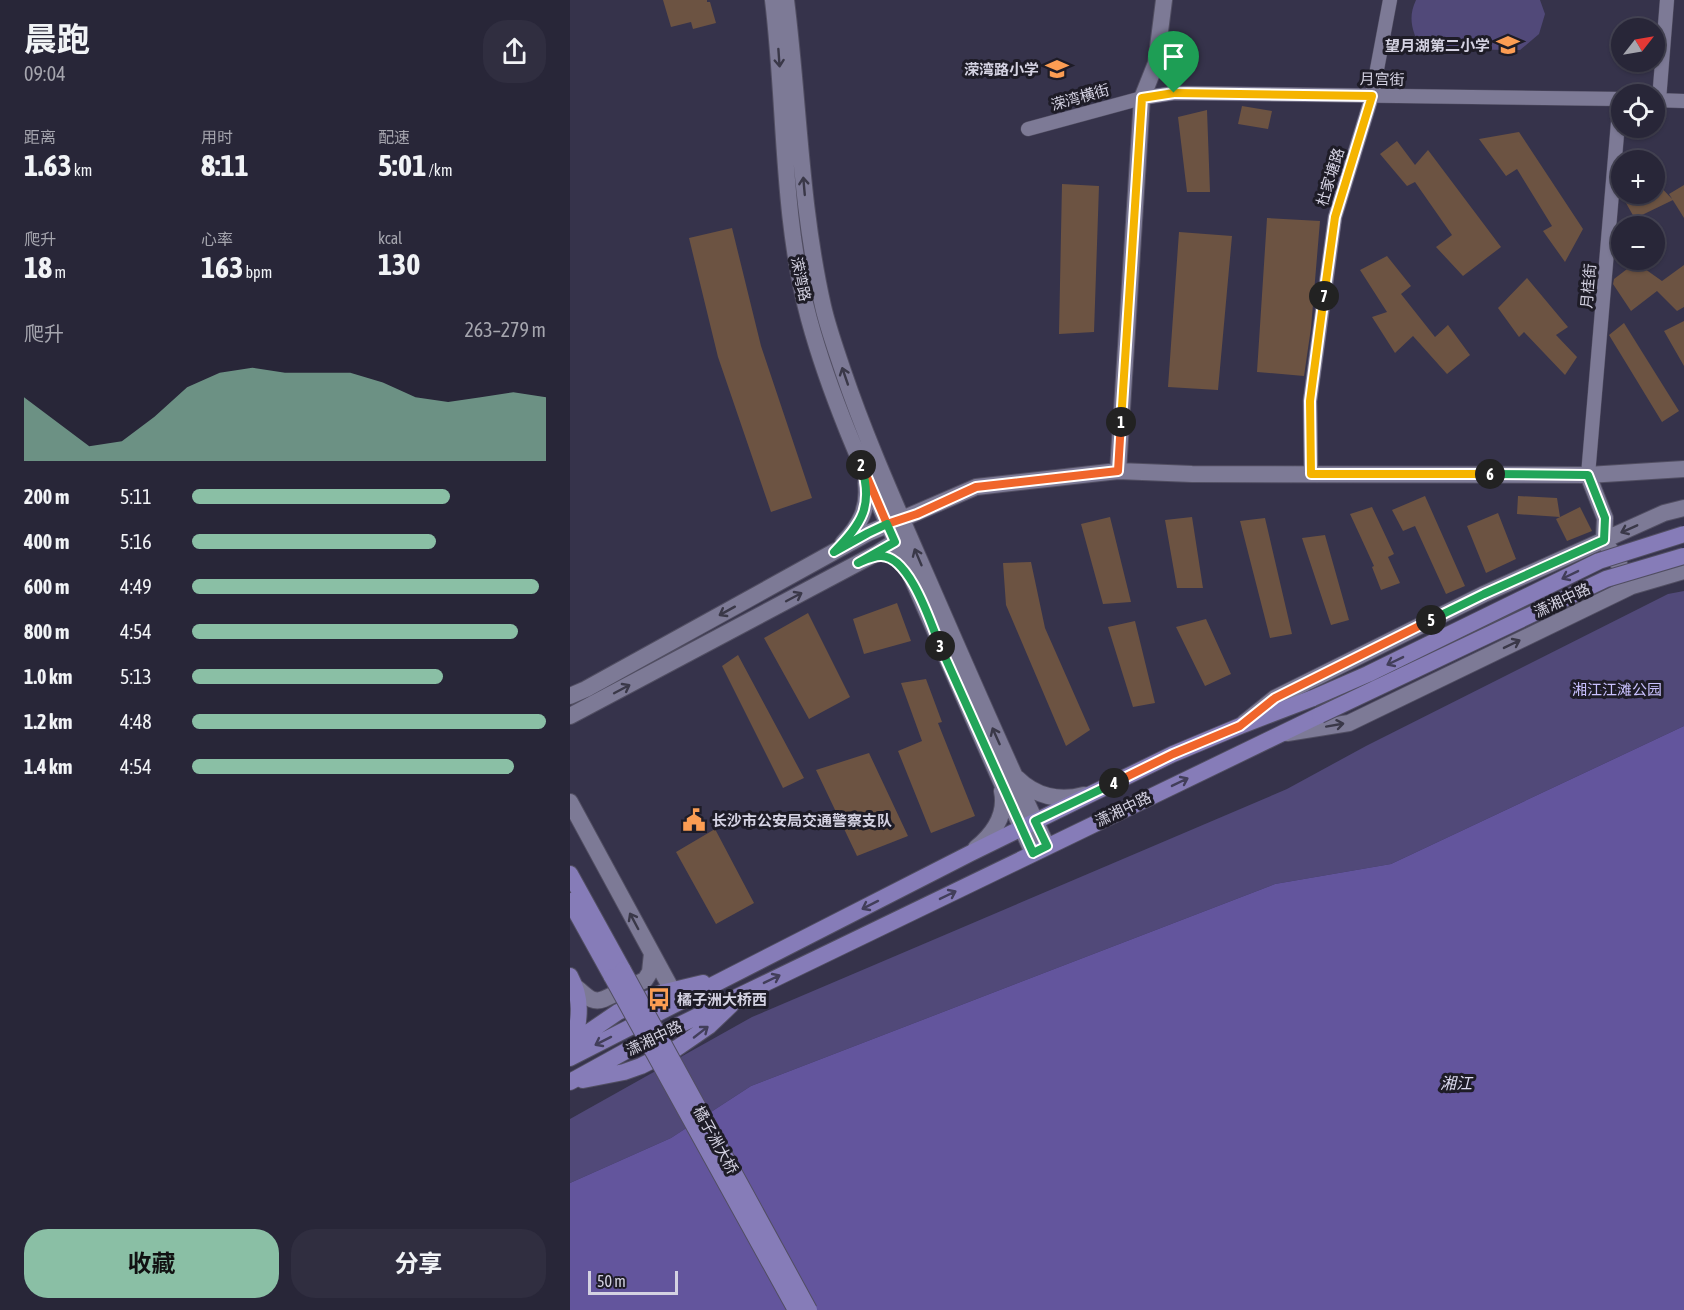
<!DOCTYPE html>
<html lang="zh">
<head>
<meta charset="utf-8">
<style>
  :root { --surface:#282638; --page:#302e40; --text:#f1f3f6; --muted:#a5a5ae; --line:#444353; --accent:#8abfa5 }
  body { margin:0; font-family:"Asap Condensed","Noto Sans SC",sans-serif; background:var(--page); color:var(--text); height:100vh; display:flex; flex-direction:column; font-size:22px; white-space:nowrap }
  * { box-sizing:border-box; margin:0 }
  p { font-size:20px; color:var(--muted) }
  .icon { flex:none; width:33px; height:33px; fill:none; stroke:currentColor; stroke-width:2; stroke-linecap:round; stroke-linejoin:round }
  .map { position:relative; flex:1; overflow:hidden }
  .side { display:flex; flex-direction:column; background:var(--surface); width:570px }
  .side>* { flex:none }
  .needle { width:39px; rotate:59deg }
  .controls { position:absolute; left:1041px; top:18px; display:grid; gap:12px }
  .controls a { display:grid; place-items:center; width:54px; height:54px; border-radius:50%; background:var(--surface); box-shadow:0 2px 4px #0004,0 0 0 2px var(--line); font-size:30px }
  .scale { position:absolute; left:18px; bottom:15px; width:90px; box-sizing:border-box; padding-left:6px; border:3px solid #d4d2e2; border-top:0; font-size:16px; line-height:21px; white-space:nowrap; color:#d4d2e2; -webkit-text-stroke:4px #1e1c27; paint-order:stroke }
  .pin { position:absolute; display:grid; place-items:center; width:51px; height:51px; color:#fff; margin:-62px -26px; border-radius:50% 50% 50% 0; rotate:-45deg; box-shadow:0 0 6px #0007 }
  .pin .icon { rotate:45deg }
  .km { position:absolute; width:30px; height:30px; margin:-15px; border-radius:50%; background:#222; color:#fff; font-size:16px; line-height:30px; text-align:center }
  .round { display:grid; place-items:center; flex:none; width:63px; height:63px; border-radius:24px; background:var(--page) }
  .head { display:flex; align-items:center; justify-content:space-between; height:102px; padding:0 24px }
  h1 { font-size:33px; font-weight:700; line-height:45px }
  .metrics { display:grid; grid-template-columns:repeat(3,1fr); gap:9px; height:102px; padding:6px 24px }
  .metrics div { display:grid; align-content:center }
  .metrics b { font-size:30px; font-weight:700 }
  .metrics small { font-size:16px; font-weight:400 }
  .metrics p { font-size:16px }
  .chart { height:168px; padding:12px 24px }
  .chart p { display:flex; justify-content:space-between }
  .chart svg { width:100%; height:108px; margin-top:6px; fill:var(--accent); opacity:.7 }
  .primary-button { display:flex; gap:12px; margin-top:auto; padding:12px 24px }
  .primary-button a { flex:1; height:69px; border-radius:24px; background:var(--accent); color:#111; font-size:24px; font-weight:700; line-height:69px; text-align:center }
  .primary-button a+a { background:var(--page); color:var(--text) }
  ul { padding:0 24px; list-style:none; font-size:20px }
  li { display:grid; grid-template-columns:96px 72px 1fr; align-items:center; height:45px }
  li i { height:15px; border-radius:8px; background:var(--accent) }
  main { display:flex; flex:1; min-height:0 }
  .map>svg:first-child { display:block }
  .green { fill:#514979 }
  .water { fill:#63559d }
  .building { fill:#6c5342 }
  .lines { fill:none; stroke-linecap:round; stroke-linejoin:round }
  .minor-casing { stroke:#514e62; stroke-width:15 }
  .tertiary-casing { stroke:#514e62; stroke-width:18 }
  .secondary-casing { stroke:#514e62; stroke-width:18 }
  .primary-casing { stroke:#514e62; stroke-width:18 }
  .minor { stroke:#7d7a96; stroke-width:14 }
  .tertiary { stroke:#7d7a96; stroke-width:16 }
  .secondary { stroke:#7d7a96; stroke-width:16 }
  .primary { stroke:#867cb8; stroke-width:16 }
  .primary-bridge-casing { stroke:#514e62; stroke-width:18; stroke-linecap:butt }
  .primary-bridge { stroke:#867cb8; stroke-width:16 }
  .oneway { stroke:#3a3848 }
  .oneway2 { stroke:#423e5a }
  .split-1-casing { stroke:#fff; stroke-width:12 }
  .split-2-casing { stroke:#fff; stroke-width:12 }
  .split-3-casing { stroke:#fff; stroke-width:12 }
  .split-4-casing { stroke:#fff; stroke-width:12 }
  .split-5-casing { stroke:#fff; stroke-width:12 }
  .split-6-casing { stroke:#fff; stroke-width:12 }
  .split-7-casing { stroke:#fff; stroke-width:12 }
  .split-8-casing { stroke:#fff; stroke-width:12 }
  .split-1 { stroke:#f5b400; stroke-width:8 }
  .split-2 { stroke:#f0652b; stroke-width:8 }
  .split-3 { stroke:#22a559; stroke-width:8 }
  .split-4 { stroke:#22a559; stroke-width:8 }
  .split-5 { stroke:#f0652b; stroke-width:8 }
  .split-6 { stroke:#22a559; stroke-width:8 }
  .split-7 { stroke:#f5b400; stroke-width:8 }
  .split-8 { stroke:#f5b400; stroke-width:8 }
  .labels { text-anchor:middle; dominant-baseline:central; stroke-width:6; stroke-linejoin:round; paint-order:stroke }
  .poi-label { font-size:15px; font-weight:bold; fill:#d4d2e2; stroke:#1e1c27; text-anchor:end }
  .street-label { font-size:15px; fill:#d4d2e2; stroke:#1e1c27 }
  .park-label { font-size:15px; fill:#c9c1fe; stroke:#1e1c27 }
  .water-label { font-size:16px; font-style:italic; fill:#dcdaef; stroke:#1e1c27 }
</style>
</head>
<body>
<main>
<section class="side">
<div class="head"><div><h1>晨跑</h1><p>09:04</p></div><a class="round"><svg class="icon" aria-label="share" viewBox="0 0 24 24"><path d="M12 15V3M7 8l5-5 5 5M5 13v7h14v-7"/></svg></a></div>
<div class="metrics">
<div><p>距离</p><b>1.63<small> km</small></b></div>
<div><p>用时</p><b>8:11</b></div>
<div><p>配速</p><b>5:01<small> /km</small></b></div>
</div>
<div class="metrics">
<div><p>爬升</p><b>18<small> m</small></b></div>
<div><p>心率</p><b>163<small> bpm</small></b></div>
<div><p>kcal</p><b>130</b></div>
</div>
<div class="chart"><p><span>爬升</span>263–279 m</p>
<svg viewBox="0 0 160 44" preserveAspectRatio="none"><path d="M0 44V18L10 28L20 38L30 36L40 26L50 14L60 8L70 6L80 8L90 8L100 8L110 12L120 18L130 20L140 18L150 16L160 18V44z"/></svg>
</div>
<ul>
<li><b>200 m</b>5:11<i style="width:73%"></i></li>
<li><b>400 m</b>5:16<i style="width:69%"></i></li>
<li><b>600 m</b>4:49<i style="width:98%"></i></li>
<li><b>800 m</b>4:54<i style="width:92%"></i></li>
<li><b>1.0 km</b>5:13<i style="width:71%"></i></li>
<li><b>1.2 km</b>4:48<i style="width:100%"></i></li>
<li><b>1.4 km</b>4:54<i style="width:91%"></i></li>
</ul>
<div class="primary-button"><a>收藏</a><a>分享</a></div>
</section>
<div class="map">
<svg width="1114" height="1310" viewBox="0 0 1114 1310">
  <rect width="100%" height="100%" fill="#36334b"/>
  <path class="green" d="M846,0H970L975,14L969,34L950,50L851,49C843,32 837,19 846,0Z
    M1114,591V726L821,864L705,884L181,1086L101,1138L0,1183V1119L182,1017L717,789L796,746L1098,594Z"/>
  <path class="water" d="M1114,726V1310H0V1183L101,1138L181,1086L705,884L821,864Z"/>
  <path class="building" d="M93,0H137V2H140L146,23L123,29L121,22L101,27Z
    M672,106L702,111L698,129L668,124Z
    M637,110L640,192H617L608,117Z
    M949,132L1013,229L995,262L973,231L982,226L947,169L936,176L909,139Z
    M827,141L845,165L858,150L931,247L893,276L866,247L882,235L845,182L837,186L810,154Z
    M1084,180L1103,200L1072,215L1080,226H1059L1070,216L1065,219L1051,194H1084Z
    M492,184L529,186L524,332L489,334Z
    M1114,185V218L1099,194Z
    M697,218L750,221L741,328L734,376L687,372Z
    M162,228L191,346L242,498L201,512L148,357L119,238Z
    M609,232L662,236L648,390L598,387Z
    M1084,233L1096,250L1075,269L1092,281L1114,265V307L1107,311L1087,291L1061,311L1043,284L1044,279L1061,266L1058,260H1084Z
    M817,256L841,286L831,294L865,337L878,325L900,355L877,374L843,336L825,353L802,317L817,312L790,270Z
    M957,278L998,327L986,335L1007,357L995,375L954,332L949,337L928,308Z
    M1114,321V366L1094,331Z
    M1054,323L1109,411L1092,422L1039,335Z
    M855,496L895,586L876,594L845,526L833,531L822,510Z
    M948,496L987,498L990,517L947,514Z
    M802,507L824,554L818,557L830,583L811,590L802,567L804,566L780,514Z
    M1010,507L1022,531L997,541L986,519Z
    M928,513L946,559L916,573L897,526Z
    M540,517L561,602L533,604L511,524Z
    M622,517L633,588H607L595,520Z
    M695,518L722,634L700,638L670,521Z
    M755,535L779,620L761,625L732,538Z
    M461,562L475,628L520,730L496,746L436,605L433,563Z
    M327,603L341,641L294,654L283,619Z
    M238,613L280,697L239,719L194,638Z
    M636,619L661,674L635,686L606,627Z
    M565,621L585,703L563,707L538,627Z
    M168,655L234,778L213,788L152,666Z
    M356,679L372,722L368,723L405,816L361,833L328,751L352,741L331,683Z
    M299,753L338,836L287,856L246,770Z
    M145,829L184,903L146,924L106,852Z"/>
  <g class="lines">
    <g class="minor-casing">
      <path id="minor" d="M1084,100L1114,101
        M1089,100L1097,0
        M458,129L572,98L604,93L1052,99
        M741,474L740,401L765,217L802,96L820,0
        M1018,475L1050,99"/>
    </g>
    <g class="tertiary-casing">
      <path id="tertiary" d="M548,471L572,98L586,63L594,0
        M1018,475L1035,518L1034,540L1062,586
        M332,519L406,487L548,471L622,474L1018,475L1114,469
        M674,723L705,698L914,594L1094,513L1114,508
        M717,733L779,723L1062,586L1114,571"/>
    </g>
    <g class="secondary-casing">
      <path id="secondary" d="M203,0C216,106 211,215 239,319C260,396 293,469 326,542C372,646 416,750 463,853
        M216,0C229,102 230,205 253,306C258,328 266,350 273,371C294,433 320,492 346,552C389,650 431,749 477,846
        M273,543C290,525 299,508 296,483
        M0,696L16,689L298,533L327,521
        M0,716L307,553L334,536
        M447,778C465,796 489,802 514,795
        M0,802L102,990
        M406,848C423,834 437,815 432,791
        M7,988C16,995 22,1004 34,999L75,980L80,972L82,953"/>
    </g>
    <g class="primary-casing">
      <path id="primary" d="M0,874L53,970
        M0,901L42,977
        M0,976C12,998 10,1018 4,1042
        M0,1045L48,1012L91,993L133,983
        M0,1058L401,853L521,794L603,754L670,726L743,698
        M13,1080L54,1072L71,1066L107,1048L139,1026L161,1005
        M0,1082L56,1051L173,994L750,715"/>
    </g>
    <use href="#minor" class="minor"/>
    <use href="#tertiary" class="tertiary"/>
    <use href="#secondary" class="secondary"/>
    <use href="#primary" class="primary"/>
    <g class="primary-bridge-casing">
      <path id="primary-bridge" d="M743,698L798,674L1029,561L1114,534
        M750,715L1036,579L1114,556
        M53,970L239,1310
        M42,977L226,1310"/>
    </g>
    <use href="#primary-bridge" class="primary-bridge"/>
  </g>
  <defs><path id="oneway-shaft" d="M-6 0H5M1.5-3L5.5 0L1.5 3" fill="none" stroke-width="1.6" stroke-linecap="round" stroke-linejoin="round" transform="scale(1.5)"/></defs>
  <g class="oneway">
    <use href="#oneway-shaft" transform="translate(209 58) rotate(86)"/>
    <use href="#oneway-shaft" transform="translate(234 186) rotate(-95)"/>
    <use href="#oneway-shaft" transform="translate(275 376) rotate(-109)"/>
    <use href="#oneway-shaft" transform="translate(1059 529) rotate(156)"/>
    <use href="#oneway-shaft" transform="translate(348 557) rotate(-113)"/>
    <use href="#oneway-shaft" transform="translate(224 597) rotate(-28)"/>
    <use href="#oneway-shaft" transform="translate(157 611) rotate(151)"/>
    <use href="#oneway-shaft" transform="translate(942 644) rotate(-26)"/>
    <use href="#oneway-shaft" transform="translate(52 689) rotate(-28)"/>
    <use href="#oneway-shaft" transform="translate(765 725) rotate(-10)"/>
    <use href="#oneway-shaft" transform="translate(426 736) rotate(-114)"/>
    <use href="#oneway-shaft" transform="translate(64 921) rotate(-118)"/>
  </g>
  <g class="oneway2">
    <use href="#oneway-shaft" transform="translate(1000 575) rotate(154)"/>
    <use href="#oneway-shaft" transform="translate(825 661) rotate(154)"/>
    <use href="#oneway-shaft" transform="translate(610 782) rotate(-26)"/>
    <use href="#oneway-shaft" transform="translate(378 895) rotate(-26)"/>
    <use href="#oneway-shaft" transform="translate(300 905) rotate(153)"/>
    <use href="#oneway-shaft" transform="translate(202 979) rotate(-26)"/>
    <use href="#oneway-shaft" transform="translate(131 1032) rotate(-38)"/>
    <use href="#oneway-shaft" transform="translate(33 1041) rotate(153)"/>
  </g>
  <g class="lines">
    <g class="split-1-casing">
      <path id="split-1" d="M551,422L572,98L604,93"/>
    </g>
    <g class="split-2-casing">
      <path id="split-2" d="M291,465V463L317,524L347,514L406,487L548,471L551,422"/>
    </g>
    <g class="split-3-casing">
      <path id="split-3" d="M291,465C304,506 292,523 264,552L298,533L317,524L325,542L288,563C295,560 303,556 311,556C340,556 361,624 370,646"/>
    </g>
    <g class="split-4-casing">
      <path id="split-4" d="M370,646L463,853L477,846L465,821L544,783"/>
    </g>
    <g class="split-5-casing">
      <path id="split-5" d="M544,783L603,754L670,726L705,698L861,620"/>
    </g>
    <g class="split-6-casing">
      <path id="split-6" d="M861,620L914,594L1034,540L1035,518L1018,475L920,474"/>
    </g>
    <g class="split-7-casing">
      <path id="split-7" d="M754,296L740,401L741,474H920"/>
    </g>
    <g class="split-8-casing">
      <path id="split-8" d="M604,93L802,96L765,217L754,296"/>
    </g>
    <use href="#split-1" class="split-1"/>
    <use href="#split-2" class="split-2"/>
    <use href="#split-3" class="split-3"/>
    <use href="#split-4" class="split-4"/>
    <use href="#split-5" class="split-5"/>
    <use href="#split-6" class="split-6"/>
    <use href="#split-7" class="split-7"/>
    <use href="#split-8" class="split-8"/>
  </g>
  <defs>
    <g id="school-bare" transform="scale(1.8)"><path d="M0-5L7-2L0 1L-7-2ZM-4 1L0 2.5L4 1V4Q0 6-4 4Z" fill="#fc9d53" stroke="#1e1c27" stroke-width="2.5" paint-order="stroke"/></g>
    <g id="civic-bare" transform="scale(1.8)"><path d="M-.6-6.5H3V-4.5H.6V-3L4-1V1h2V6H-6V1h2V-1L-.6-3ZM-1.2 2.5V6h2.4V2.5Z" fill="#fc9d53" stroke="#1e1c27" stroke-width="2.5" paint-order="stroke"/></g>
    <g id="bus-bare" transform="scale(1.8)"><path d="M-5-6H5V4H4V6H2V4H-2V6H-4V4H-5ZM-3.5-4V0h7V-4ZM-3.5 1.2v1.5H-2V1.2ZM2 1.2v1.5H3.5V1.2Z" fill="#fc9d53" stroke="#1e1c27" stroke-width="2.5" paint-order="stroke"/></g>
  </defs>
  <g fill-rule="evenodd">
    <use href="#school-bare" x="938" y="45"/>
    <use href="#school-bare" x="487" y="69"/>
    <use href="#civic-bare" x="124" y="820"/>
    <use href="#bus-bare" x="89" y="999"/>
  </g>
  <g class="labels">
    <g class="poi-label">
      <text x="920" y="45">望月湖第二小学</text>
      <text x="469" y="69">溁湾路小学</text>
      <text x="142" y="820" text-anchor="start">长沙市公安局交通警察支队</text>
      <text x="107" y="999" text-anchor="start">橘子洲大桥西</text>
    </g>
    <g class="street-label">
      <text transform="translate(812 79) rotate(1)">月宫街</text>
      <text transform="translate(510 97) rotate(-16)">溁湾横街</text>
      <text transform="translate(760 177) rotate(-73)">杜家塘路</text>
      <text transform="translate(231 279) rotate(78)">溁湾路</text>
      <text transform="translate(1018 286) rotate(-85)">月桂街</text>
      <text transform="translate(992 600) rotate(-25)">潇湘中路</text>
      <text transform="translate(553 809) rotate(-26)">潇湘中路</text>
      <text transform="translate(84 1038) rotate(-26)">潇湘中路</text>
      <text transform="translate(146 1140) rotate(61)">橘子洲大桥</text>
    </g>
    <g class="park-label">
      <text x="1047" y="689">湘江江滩公园</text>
    </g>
    <g class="water-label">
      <text x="886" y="1083">湘江</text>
    </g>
  </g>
</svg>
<div class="controls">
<a><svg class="needle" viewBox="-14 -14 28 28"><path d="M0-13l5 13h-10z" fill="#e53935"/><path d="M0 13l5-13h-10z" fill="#a5a5ae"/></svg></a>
<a><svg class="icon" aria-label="locate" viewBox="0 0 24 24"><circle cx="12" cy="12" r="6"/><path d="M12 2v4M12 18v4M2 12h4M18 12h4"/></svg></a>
<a>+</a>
<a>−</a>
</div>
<div class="scale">50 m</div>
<div class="pin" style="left:604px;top:93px;background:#1e9e55"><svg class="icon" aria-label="arrive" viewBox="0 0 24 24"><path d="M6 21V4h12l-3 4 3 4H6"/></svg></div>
<b class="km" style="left:551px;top:422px">1</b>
<b class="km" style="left:291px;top:465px">2</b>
<b class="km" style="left:370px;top:646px">3</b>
<b class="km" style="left:544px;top:783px">4</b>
<b class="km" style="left:861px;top:620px">5</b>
<b class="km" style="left:920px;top:474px">6</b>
<b class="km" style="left:754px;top:296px">7</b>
</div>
</main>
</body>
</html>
